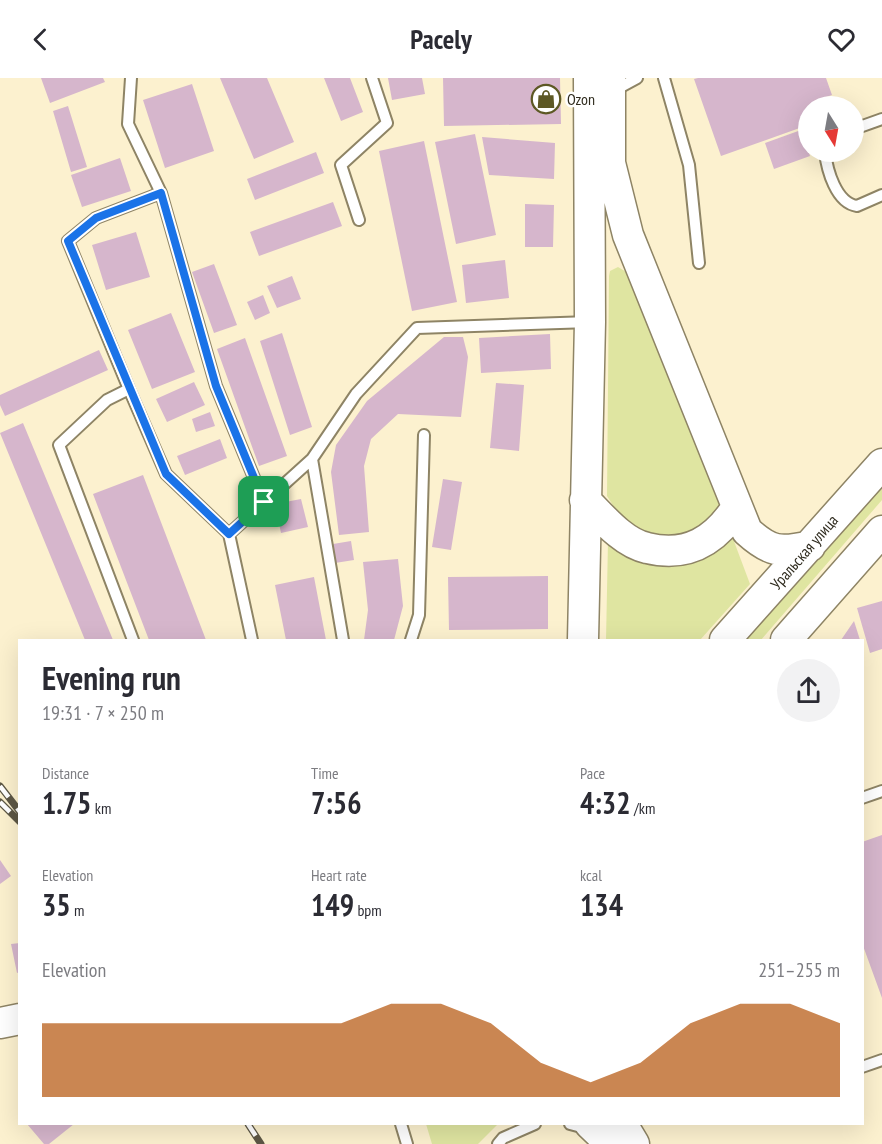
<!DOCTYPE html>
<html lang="en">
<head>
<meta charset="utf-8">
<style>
  :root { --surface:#fff; --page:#f2f2f3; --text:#2b2b33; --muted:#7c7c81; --accent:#b45309 }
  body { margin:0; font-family:"PT Sans Narrow",sans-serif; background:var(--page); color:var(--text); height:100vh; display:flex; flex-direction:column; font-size:22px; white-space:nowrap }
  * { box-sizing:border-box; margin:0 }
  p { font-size:20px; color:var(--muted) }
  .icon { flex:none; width:33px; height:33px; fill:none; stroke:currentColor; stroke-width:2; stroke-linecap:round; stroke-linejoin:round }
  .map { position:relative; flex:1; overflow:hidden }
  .sheet { position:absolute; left:18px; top:561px; width:846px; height:486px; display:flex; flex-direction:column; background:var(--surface); border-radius:0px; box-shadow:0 6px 24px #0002 }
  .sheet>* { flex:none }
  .needle { width:39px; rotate:169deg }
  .buttons { position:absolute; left:798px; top:18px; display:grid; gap:12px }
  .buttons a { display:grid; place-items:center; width:66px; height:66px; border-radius:50%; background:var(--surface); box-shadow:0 6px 24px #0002; font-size:30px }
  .pin { position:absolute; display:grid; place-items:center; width:51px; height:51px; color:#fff; margin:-26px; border-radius:12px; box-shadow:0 3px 9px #0006 }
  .round { display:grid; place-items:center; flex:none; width:63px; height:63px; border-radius:32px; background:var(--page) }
  .overview { display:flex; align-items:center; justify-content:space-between; height:102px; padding:0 24px }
  h1 { font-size:33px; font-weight:700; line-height:45px }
  .figures { display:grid; grid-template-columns:repeat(3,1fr); gap:9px; height:102px; padding:6px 24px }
  .figures div { display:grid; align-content:center }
  .figures b { font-size:30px; font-weight:700 }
  .figures small { font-size:16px; font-weight:400 }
  .figures p { font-size:16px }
  .chart { height:168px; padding:12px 24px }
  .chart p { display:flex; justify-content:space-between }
  .chart svg { width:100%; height:108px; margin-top:6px; fill:var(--accent); opacity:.7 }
  header { display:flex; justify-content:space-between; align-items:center; height:78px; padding:0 24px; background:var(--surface); font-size:27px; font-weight:700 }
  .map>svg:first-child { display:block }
  .green { fill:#dfe5a1 }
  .building { fill:#d6b6cc }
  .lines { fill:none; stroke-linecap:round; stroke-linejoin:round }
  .lane-casing { stroke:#8e8465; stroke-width:14 }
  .secondary-casing { stroke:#8e8465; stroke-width:33 }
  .lane { stroke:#fff; stroke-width:10 }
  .secondary { stroke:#fff; stroke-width:30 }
  .rail-casing { stroke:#5d5745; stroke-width:7 }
  .rail { stroke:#fff; stroke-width:4.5; stroke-dasharray:14; stroke-linecap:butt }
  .route-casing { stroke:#fff; stroke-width:12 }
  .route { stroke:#1a73e8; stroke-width:8 }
  .labels { text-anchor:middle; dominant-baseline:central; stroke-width:5; stroke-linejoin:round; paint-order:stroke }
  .poi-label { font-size:16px; fill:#2f2b1e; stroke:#fff; text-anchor:start }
  .street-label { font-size:16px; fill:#2f2b1e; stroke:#fff }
</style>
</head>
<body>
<header><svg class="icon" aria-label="back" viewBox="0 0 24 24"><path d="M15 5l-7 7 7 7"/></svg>Pacely<svg class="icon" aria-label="heart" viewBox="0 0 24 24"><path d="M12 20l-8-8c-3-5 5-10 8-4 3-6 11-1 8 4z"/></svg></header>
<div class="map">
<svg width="882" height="1066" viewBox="0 0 882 1066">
  <rect width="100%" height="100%" fill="#fcf1cf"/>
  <path class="green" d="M618,189L628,195L723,431L704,452L676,461H650L623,443L607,418L609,198L610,193Z
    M882,406V422L761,562H744Z
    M732,458L750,506L700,562H606L608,463L652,486L708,479Z
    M426,1046H498L478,1066H432Z"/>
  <path class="building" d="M41,0H103L105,4L50,25Z
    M220,0H267L294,64L254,81Z
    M324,0H350L363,34L341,43Z
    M388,0H422L425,16L392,22Z
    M443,0H560L561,46L444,48Z
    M698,0H826L832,17L814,23L816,28H808V47L721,78L694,1Z
    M192,6L214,73L165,90L143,22Z
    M68,28L87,89L71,94L53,33Z
    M801,52L810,78L774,91L765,65Z
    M475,56L496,157L456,166L435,64Z
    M482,59L555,65L554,101L489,97Z
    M424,63L457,224L412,233L379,73Z
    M316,74L324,95L255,122L247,101Z
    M120,80L131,113L82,129L71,97Z
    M333,124L342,148L259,178L250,154Z
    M525,126L554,127L553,169H525Z
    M136,154L150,199L106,212L92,167Z
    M505,182L509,220L466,225L462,187Z
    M214,186L237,247L214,255L192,194Z
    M292,198L301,221L277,230L267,208Z
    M263,217L270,235L255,242L247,224Z
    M171,235L195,294L152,311L128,252Z
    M282,255L312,349L290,357L260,263Z
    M550,256L551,291L481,295L479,260Z
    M444,259H463L468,279L461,339L398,336L371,361L364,388L369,454L339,457L331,394L336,367L367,323Z
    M245,260L287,378L259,388L217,271Z
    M99,272L108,292L5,338L0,327V317Z
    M194,304L205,327L167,344L156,321Z
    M496,305L524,307L519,373L490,370Z
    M210,334L215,348L196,354L192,341Z
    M23,345L113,562H85L0,355Z
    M220,361L227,380L185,397L177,378Z
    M143,397L206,562H149L93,416Z
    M443,401L462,404L451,472L432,469Z
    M301,421L308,449L281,455L275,426Z
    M351,463L354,482L335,485L333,466Z
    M398,481L403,528L394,562H364L368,532L363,484Z
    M548,498V551L449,552L448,499Z
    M314,499L326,562H286L275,507Z
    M882,523V571L870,575L857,530Z
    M854,543L860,562H841Z
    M882,757V920L862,865V764Z
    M0,782L11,798L0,806Z
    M20,865V894L17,895L11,866Z
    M27,1046H74L49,1066H44Z"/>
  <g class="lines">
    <g class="lane-casing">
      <path id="lane" d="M131,0L128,46L161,115
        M664,0L689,87L699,185
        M613,13L637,0
        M854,51L882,41
        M825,74C827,92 836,125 857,128L882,117
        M359,142L341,87L387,45L372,0
        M129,311L68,163L96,140L161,115L216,308L264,424
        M133,562L59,367L107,322L129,311L166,396L229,456
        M252,562L229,456L312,381
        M343,562L312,381L356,316L417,250L590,244
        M411,562L419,537L424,357
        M862,720L882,713
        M862,989L882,982
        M401,1046L407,1066
        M570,1046L589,1051
        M498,1066L503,1060L535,1046"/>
    </g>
    <g class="secondary-casing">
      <path id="secondary" d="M610,0V85L628,157L747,453C770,474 780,475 810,468
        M585,422C602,439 623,465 647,470C688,480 716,462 737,429
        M583,562L590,244L589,0
        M725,562L882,386
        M786,562L882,453
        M0,945L20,941
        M590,1046L611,1066
        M622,1046L634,1066"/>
    </g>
    <use href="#lane" class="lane"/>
    <use href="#secondary" class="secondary"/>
    <g class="rail-casing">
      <path id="rail" d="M0,708L20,734
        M0,724L20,744
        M248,1046L261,1066"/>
    </g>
    <use href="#rail" class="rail"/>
  </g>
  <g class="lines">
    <g class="route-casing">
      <path id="route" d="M161,115L216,308L264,424L229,456L166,396L68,163L96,140Z"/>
    </g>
    <use href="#route" class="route"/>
  </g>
  <defs>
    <g id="shop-ring" transform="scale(1.5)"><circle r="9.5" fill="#fff" stroke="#5d5824" stroke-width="1.5"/><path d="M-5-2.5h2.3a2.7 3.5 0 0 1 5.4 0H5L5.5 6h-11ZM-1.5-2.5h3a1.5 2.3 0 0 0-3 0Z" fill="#5d5824"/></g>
  </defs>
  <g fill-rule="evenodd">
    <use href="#shop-ring" x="546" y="21"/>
  </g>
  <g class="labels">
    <g class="poi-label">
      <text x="567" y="21">Ozon</text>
    </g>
    <g class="street-label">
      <text transform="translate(804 474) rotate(-49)">Уральская улица</text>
    </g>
  </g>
</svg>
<div class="buttons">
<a><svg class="needle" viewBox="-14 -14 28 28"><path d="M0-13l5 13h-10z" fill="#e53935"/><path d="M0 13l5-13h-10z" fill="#7c7c81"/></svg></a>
</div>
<div class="pin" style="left:264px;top:424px;background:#1e9e55"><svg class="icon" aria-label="arrive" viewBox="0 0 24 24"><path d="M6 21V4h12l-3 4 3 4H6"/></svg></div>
<section class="sheet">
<div class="overview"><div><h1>Evening run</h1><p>19:31 · 7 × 250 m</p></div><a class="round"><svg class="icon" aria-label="share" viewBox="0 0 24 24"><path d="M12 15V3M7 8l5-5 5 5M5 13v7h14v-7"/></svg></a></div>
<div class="figures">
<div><p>Distance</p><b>1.75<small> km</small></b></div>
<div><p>Time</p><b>7:56</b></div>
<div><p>Pace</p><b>4:32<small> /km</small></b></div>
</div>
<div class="figures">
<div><p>Elevation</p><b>35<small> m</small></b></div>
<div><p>Heart rate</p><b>149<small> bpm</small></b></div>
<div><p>kcal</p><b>134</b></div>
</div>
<div class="chart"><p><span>Elevation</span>251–255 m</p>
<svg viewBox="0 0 160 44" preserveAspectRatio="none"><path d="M0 44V14L10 14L20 14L30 14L40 14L50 14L60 14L70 6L80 6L90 14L100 30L110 38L120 30L130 14L140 6L150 6L160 14V44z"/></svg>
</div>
</section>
</div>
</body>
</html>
